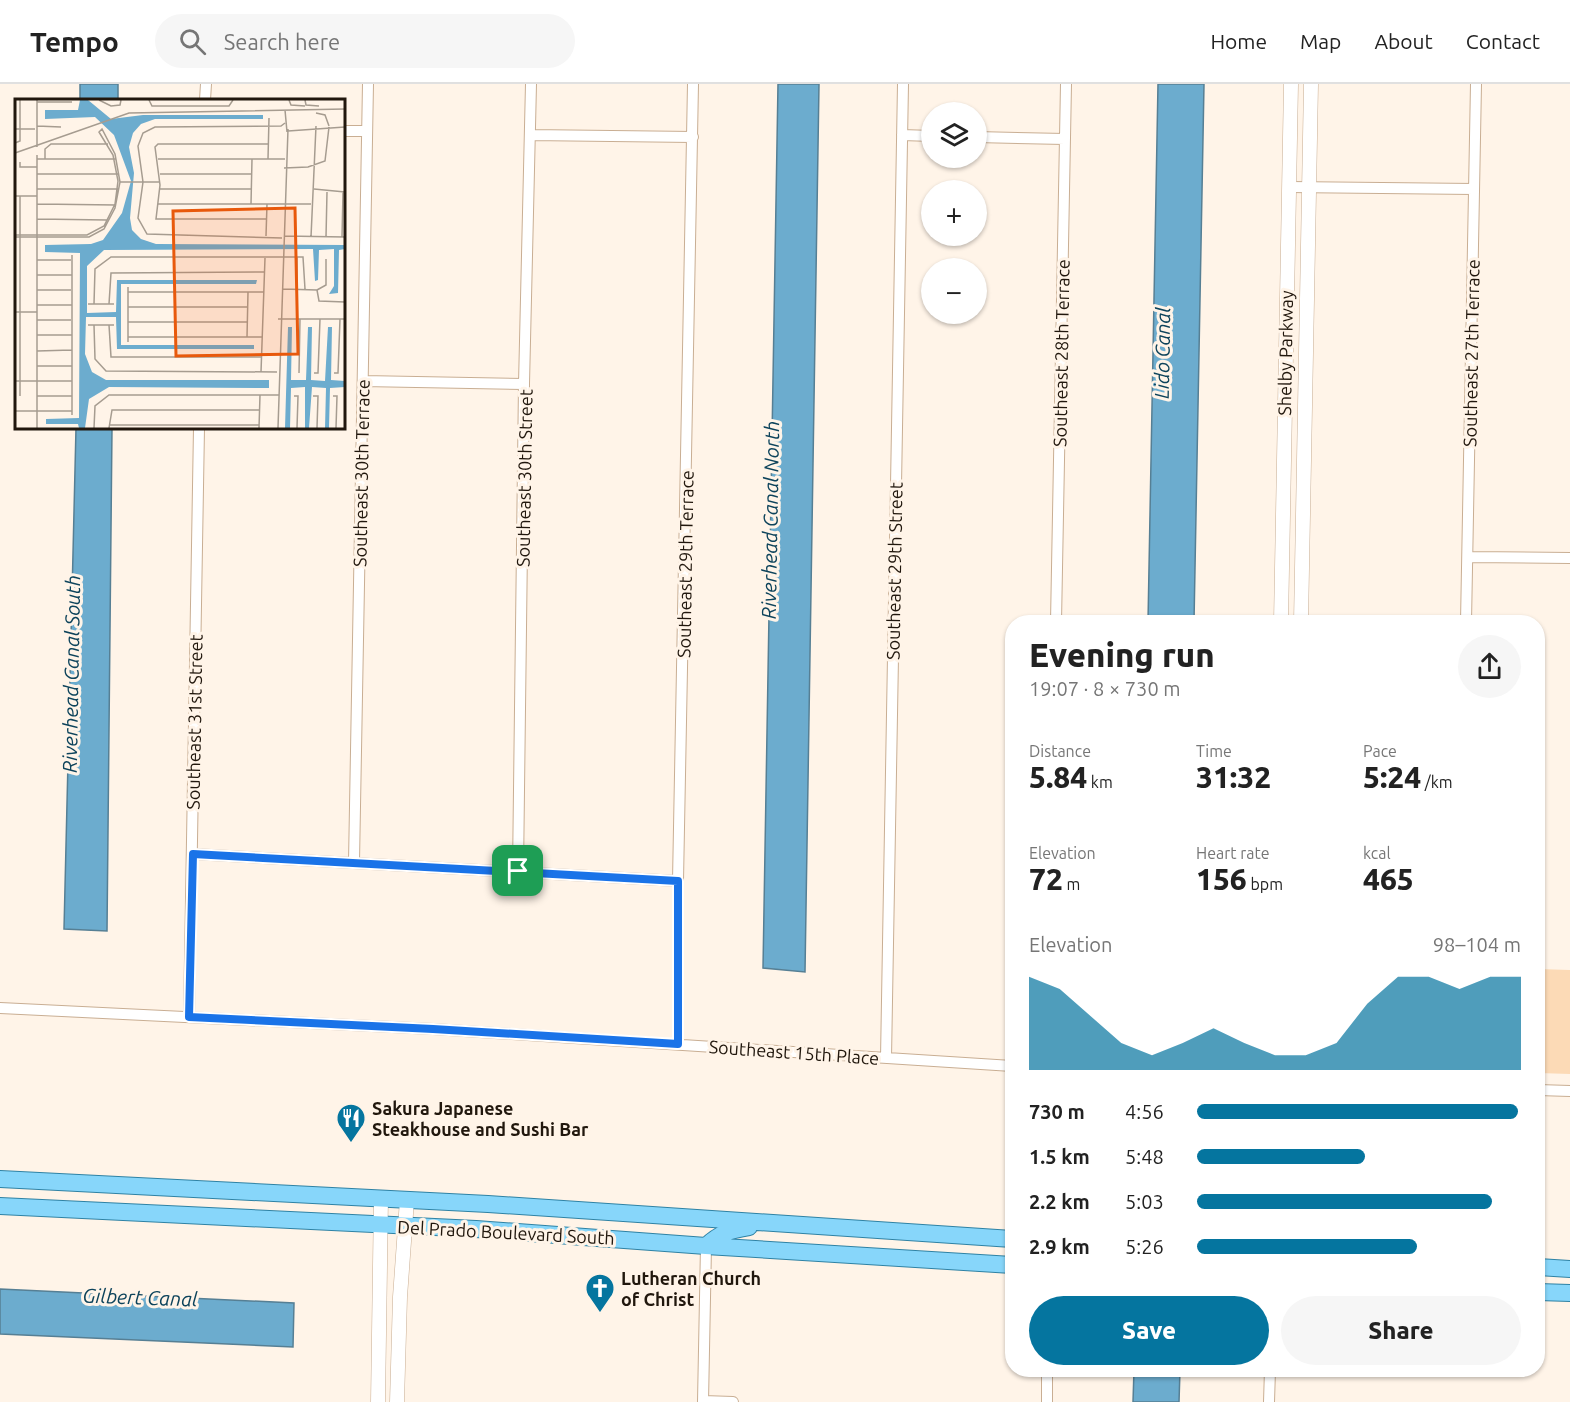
<!DOCTYPE html>
<html lang="en">
<head>
<meta charset="utf-8">
<style>
  :root { --surface:#fff; --page:#f6f6f6; --text:#222; --muted:#767676; --line:#e0e0e0; --accent:#05759f }
  body { margin:0; font-family:Ubuntu,sans-serif; background:var(--page); color:var(--text); height:100vh; display:flex; flex-direction:column; font-size:22px; white-space:nowrap }
  * { box-sizing:border-box; margin:0 }
  p { font-size:20px; color:var(--muted) }
  .icon { flex:none; width:33px; height:33px; fill:none; stroke:currentColor; stroke-width:2; stroke-linecap:round; stroke-linejoin:round }
  .map { position:relative; flex:1; overflow:hidden }
  .panel { position:absolute; left:1005px; top:531px; width:540px; height:762px; display:flex; flex-direction:column; background:var(--surface); border-radius:24px; box-shadow:0 2px 4px #0004 }
  .panel>* { flex:none }
  .fabs { position:absolute; left:921px; top:18px; display:grid; gap:12px }
  .fabs a { display:grid; place-items:center; width:66px; height:66px; border-radius:50%; background:var(--surface); box-shadow:0 2px 4px #0004; font-size:30px }
  .pin { position:absolute; display:grid; place-items:center; width:51px; height:51px; color:#fff; margin:-26px; border-radius:12px; box-shadow:0 3px 9px #0006 }
  .round { display:grid; place-items:center; flex:none; width:63px; height:63px; border-radius:32px; background:var(--page) }
  .summary { display:flex; align-items:center; justify-content:space-between; height:102px; padding:0 24px }
  h1 { font-size:33px; font-weight:800; line-height:45px }
  .stats { display:grid; grid-template-columns:repeat(3,1fr); gap:9px; height:102px; padding:6px 24px }
  .stats div { display:grid; align-content:center }
  .stats b { font-size:30px; font-weight:800 }
  .stats small { font-size:16px; font-weight:400 }
  .stats p { font-size:16px }
  .chart { height:168px; padding:12px 24px }
  .chart p { display:flex; justify-content:space-between }
  .chart svg { width:100%; height:108px; margin-top:6px; fill:var(--accent); opacity:.7 }
  .primary-button { display:flex; gap:12px; margin-top:auto; padding:12px 24px }
  .primary-button a { flex:1; height:69px; border-radius:36px; background:var(--accent); color:#fff; font-size:24px; font-weight:800; line-height:69px; text-align:center }
  .primary-button a+a { background:var(--page); color:var(--text) }
  ul { padding:0 24px; list-style:none; font-size:20px }
  li { display:grid; grid-template-columns:96px 72px 1fr; align-items:center; height:45px }
  li i { height:15px; border-radius:8px; background:var(--accent) }
  header { display:flex; align-items:center; gap:36px; box-sizing:border-box; height:84px; padding:0 30px; background:var(--surface); border-bottom:2px solid var(--line) }
  header strong { font-size:28px }
  nav { display:flex; gap:33px; margin-inline-start:auto; font-size:21px }
  .search { width:420px; height:54px; background:var(--page); display:flex; align-items:center; gap:15px; box-sizing:border-box; padding:0 21px; border-radius:33px; color:var(--muted); font-size:22px }
  .map>svg:first-child { display:block }
  .green { fill:#fcdab6 }
  .water { fill:#6cacce; stroke:#567f94; stroke-width:1.5 }
  .lines { fill:none; stroke-linecap:round; stroke-linejoin:round }
  .minor-casing { stroke:#c9ae93; stroke-width:12 }
  .tertiary-casing { stroke:#c9ae93; stroke-width:15 }
  .primary-casing { stroke:#2f82a4; stroke-width:18 }
  .minor { stroke:#fff; stroke-width:10 }
  .tertiary { stroke:#fff; stroke-width:14 }
  .primary { stroke:#87d6fa; stroke-width:16 }
  .route-casing { stroke:#fff; stroke-width:12 }
  .route { stroke:#1a73e8; stroke-width:8 }
  .labels { text-anchor:middle; dominant-baseline:central; stroke-width:6; stroke-linejoin:round; paint-order:stroke }
  .street-label { font-size:18px; fill:#21170d; stroke:#fff4e8 }
  .poi-label { font-size:18px; font-weight:bold; fill:#21170d; stroke:#fff4e8; text-anchor:start }
  .water-label { font-size:20px; font-style:italic; fill:#0d435b; stroke:#fff4e8 }
  .inset-road { fill:none; stroke:#a69c90; stroke-width:1.5 }
  .view { fill:#e8590c; fill-opacity:0.15; stroke:#e8590c; stroke-width:3 }
  .inset-edge { fill:none; stroke:#21170d; stroke-width:3 }
</style>
</head>
<body>
<header>
<strong>Tempo</strong>
<div class="search"><svg class="icon" aria-label="search" viewBox="0 0 24 24"><circle cx="10" cy="10" r="6"/><path d="M15 15l6 6"/></svg>Search here</div>
<nav><a>Home</a><a>Map</a><a>About</a><a>Contact</a></nav>
</header>
<div class="map">
<svg width="1570" height="1318" viewBox="0 0 1570 1318">
  <rect width="100%" height="100%" fill="#fff4e8"/>
  <path class="green" d="M1538,885L1570,886V990L1538,989Z"/>
  <path class="water" d="M80,0H118V16H80Z
    M778,0H819L805,888L763,884Z
    M1158,0H1204L1194,538H1148Z
    M76,344H112L107,847L64,845Z
    M0,1205L294,1219L293,1263L0,1250Z
    M1134,1286H1180L1179,1318H1133Z"/>
  <g class="lines">
    <g class="minor-casing">
      <path id="minor" d="M205,16L206,0
        M344,47H367
        M530,51L693,53
        M902,51L932,52
        M976,53L1065,55
        M1289,103L1474,105
        M363,297L524,300
        M1468,473L1570,474
        M1056,538L1066,0
        M1466,538L1476,0
        M193,770L678,797
        M354,778L368,0
        M518,787L524,300L531,0
        M0,924L433,945L1012,982
        M189,933L199,344
        M678,960V797L693,0
        M886,974L903,0
        M1538,1006L1570,1007
        M703,1317L733,1318
        M703,1318L706,1162
        M1047,1318V1286
        M1269,1318L1270,1286"/>
    </g>
    <g class="tertiary-casing">
      <path id="tertiary" d="M1281,538L1291,0
        M1301,538L1311,0
        M378,1318L381,1114
        M397,1318L400,1213L407,1116"/>
    </g>
    <g class="primary-casing">
      <path id="primary" d="M0,1095L488,1120L1012,1155
        M0,1122L476,1145L706,1162L1012,1181
        M706,1162C720,1149 730,1146 749,1143
        M1538,1183L1570,1185
        M1538,1208L1570,1209"/>
    </g>
    <use href="#minor" class="minor"/>
    <use href="#tertiary" class="tertiary"/>
    <use href="#primary" class="primary"/>
  </g>
  <g class="lines">
    <g class="route-casing">
      <path id="route" d="M193,770L678,797V960L433,945L189,933Z"/>
    </g>
    <use href="#route" class="route"/>
  </g>
  <defs>
    <g id="restaurant-pin" transform="scale(1.5)"><path d="M0 17L-7.5 6A9.5 9.5 0 1 1 7.5 6Z" fill="#05759f" stroke="#fff4e8"/><path d="M-5-6h1v4h1v-4h1v4h1v-4h1v5L-1.5 .5V6h-2V.5L-5-1ZM5-6V6H3V1.5H1.5Q1.5-4 5-6Z" fill="#fff"/></g>
    <g id="church-pin" transform="scale(1.5)"><path d="M0 17L-7.5 6A9.5 9.5 0 1 1 7.5 6Z" fill="#05759f" stroke="#fff4e8"/><path d="M-1.2-6h2.4v3.5h3.3v2.4h-3.3V6h-2.4V-.1h-3.3v-2.4h3.3Z" fill="#fff"/></g>
  </defs>
  <g fill-rule="evenodd">
    <use href="#restaurant-pin" x="351" y="1034"/>
    <use href="#church-pin" x="600" y="1204"/>
  </g>
  <g class="labels">
    <g class="street-label">
      <text transform="translate(1061 269) rotate(-89)">Southeast 28th Terrace</text>
      <text transform="translate(1285 269) rotate(-89)">Shelby Parkway</text>
      <text transform="translate(1471 269) rotate(-89)">Southeast 27th Terrace</text>
      <text transform="translate(361 389) rotate(-89)">Southeast 30th Terrace</text>
      <text transform="translate(524 394) rotate(-89)">Southeast 30th Street</text>
      <text transform="translate(685 480) rotate(-89)">Southeast 29th Terrace</text>
      <text transform="translate(894 487) rotate(-89)">Southeast 29th Street</text>
      <text transform="translate(194 638) rotate(-89)">Southeast 31st Street</text>
      <text transform="translate(794 968) rotate(4)">Southeast 15th Place</text>
      <text transform="translate(506 1148) rotate(3)">Del Prado Boulevard South</text>
    </g>
    <g class="poi-label">
      <text x="372" y="1024">Sakura Japanese<tspan x="372" dy="21">Steakhouse and Sushi Bar</tspan></text>
      <text x="621" y="1194">Lutheran Church<tspan x="621" dy="21">of Christ</tspan></text>
    </g>
    <g class="water-label">
      <text transform="translate(1162 269) rotate(-89)">Lido Canal</text>
      <text transform="translate(770 436) rotate(-89)">Riverhead Canal North</text>
      <text transform="translate(71 590) rotate(-89)">Riverhead Canal South</text>
      <text transform="translate(140 1213) rotate(2)">Gilbert Canal</text>
    </g>
  </g>
  <g transform="translate(15 15)">
    <rect width="330" height="330" fill="#fff4e8"/>
    <path d="M65,1H73L96,20L128,16H248V20H140L126,25L118,34L114,48L119,74L115,119L117,131L126,140L141,145L330,146V150L324,151L323,194L314,195L319,187V150L304,151L303,181L300,182L298,150L89,151L72,167V214L101,213L102,181H242L241,185H106V246H239V250H102L101,218H71L70,255L77,273L91,281H254V289L94,288L74,300L70,329H64L63,325H31V320L64,319L65,154L30,153V146L76,145L88,141L107,114L116,82L99,36L80,18L30,20V11H63ZM273,228H277L276,281H291L293,228H297L296,281L310,282L313,228H317L316,281L330,282V288L315,289L314,329H310L311,289L297,288L294,329H290V288L276,289L275,329H270Z" fill="#6cacce"/>
    <path class="inset-road" d="M22,1V48M84,1L96,7L105,6L106,1M134,1L137,7H214L218,1M274,1L276,6L290,7M290,1L291,6L304,7M22,3H57M270,11L272,33M301,14L310,16L314,27M22,27L46,28M0,30H20M273,32L330,28M0,44L5,42V1M0,54L114,14L330,10M22,56V329M22,60H101M30,60V50L36,45H93M143,60H270M253,60L254,19M5,63V68H22M269,69L293,68L310,62L314,28M22,75H104M145,75H237M105,83H145M22,90H104M145,90H236M299,90L330,93M0,97H22M5,97V297M22,105L101,106M143,105H296M236,105L237,60M22,120L92,121M251,120H141L145,86L140,48L143,45H253M0,136H72L89,127L100,105L103,82L98,56L84,33L87,30L100,55L105,83L100,109L89,130L74,138H0M251,137L252,105M270,137L330,138M296,138L301,27M311,138L312,93M327,138L328,93M267,139L132,135L123,119L128,83L123,47L128,34L140,28L266,27L270,24M22,161H56M22,176H57M113,188V243M282,189V158M268,190L302,191M22,191H56M302,191L304,202L330,203M302,191L311,186V160M113,193H249M73,205H99M79,205L80,170L96,158H288L290,190M94,205L96,174L250,173M22,206H57M113,208H233M0,213H22M263,220H330M22,221H56M113,223H232M73,226H99M79,226L80,260L91,272L262,273M94,226L96,258H246M22,236H57M113,238H247M232,238L233,193M22,252L57,251M22,267H57M246,273L250,159M284,274L285,220M299,274H303L305,220M319,274H323L325,220M0,282H57M22,297H57M279,297H283L282,329M298,297H303L302,329M318,297H322L321,329M0,312H57M57,316V156M94,326H244M79,329L80,307L94,296H264M94,329L97,311H245M244,329L245,296M263,329L273,30"/>
    <path class="view" d="M280,109L283,255L161,257L158,112Z"/>
    <rect width="330" height="330" class="inset-edge"/>
  </g>
</svg>
<div class="fabs">
<a><svg class="icon" aria-label="layers" viewBox="0 0 24 24"><path d="M12 4l9 5-9 5-9-5zM3 14l9 5 9-5"/></svg></a>
<a>+</a>
<a>−</a>
</div>
<div class="pin" style="left:518px;top:787px;background:#1e9e55"><svg class="icon" aria-label="arrive" viewBox="0 0 24 24"><path d="M6 21V4h12l-3 4 3 4H6"/></svg></div>
<section class="panel">
<div class="summary"><div><h1>Evening run</h1><p>19:07 · 8 × 730 m</p></div><a class="round"><svg class="icon" aria-label="share" viewBox="0 0 24 24"><path d="M12 15V3M7 8l5-5 5 5M5 13v7h14v-7"/></svg></a></div>
<div class="stats">
<div><p>Distance</p><b>5.84<small> km</small></b></div>
<div><p>Time</p><b>31:32</b></div>
<div><p>Pace</p><b>5:24<small> /km</small></b></div>
</div>
<div class="stats">
<div><p>Elevation</p><b>72<small> m</small></b></div>
<div><p>Heart rate</p><b>156<small> bpm</small></b></div>
<div><p>kcal</p><b>465</b></div>
</div>
<div class="chart"><p><span>Elevation</span>98–104 m</p>
<svg viewBox="0 0 160 44" preserveAspectRatio="none"><path d="M0 44V6L10 11L20 22L30 33L40 38L50 33L60 27L70 33L80 38L90 38L100 33L110 17L120 6L130 6L140 11L150 6L160 6V44z"/></svg>
</div>
<ul>
<li><b>730 m</b>4:56<i style="width:99%"></i></li>
<li><b>1.5 km</b>5:48<i style="width:52%"></i></li>
<li><b>2.2 km</b>5:03<i style="width:91%"></i></li>
<li><b>2.9 km</b>5:26<i style="width:68%"></i></li>
</ul>
<div class="primary-button"><a>Save</a><a>Share</a></div>
</section>
</div>
</body>
</html>
